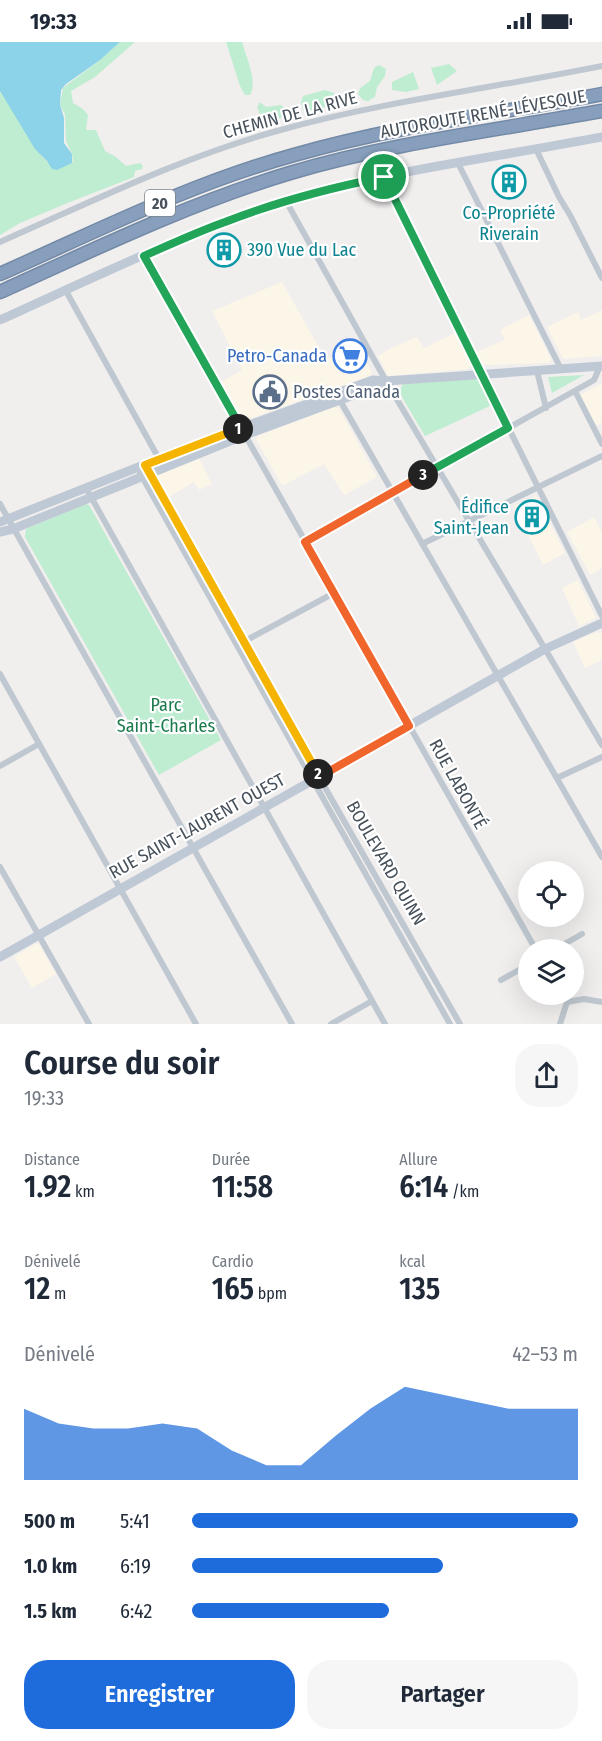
<!DOCTYPE html>
<html lang="fr">
<head>
<meta charset="utf-8">
<style>
  :root { --surface:#fff; --page:#f6f6f7; --text:#1f2937; --muted:#747a83; --accent:#1e6cdb }
  body { margin:0; font-family:"Fira Sans Condensed",sans-serif; background:var(--page); color:var(--text); height:100vh; display:flex; flex-direction:column; font-size:22px; white-space:nowrap }
  * { box-sizing:border-box; margin:0 }
  p { font-size:20px; color:var(--muted) }
  .icon { flex:none; width:33px; height:33px; fill:none; stroke:currentColor; stroke-width:2; stroke-linecap:round; stroke-linejoin:round }
  .map { position:relative; height:982px; overflow:hidden }
  .drawer { display:flex; flex-direction:column; background:var(--surface); flex:1 }
  .drawer>* { flex:none }
  .buttons { position:absolute; left:518px; top:819px; display:grid; gap:12px }
  .buttons a { display:grid; place-items:center; width:66px; height:66px; border-radius:50%; background:var(--surface); box-shadow:0 6px 24px #0002; font-size:30px }
  .pin { position:absolute; display:grid; place-items:center; width:51px; height:51px; color:#fff; margin:-26px; border:3px solid #fff; border-radius:50%; box-shadow:0 2px 6px #0007 }
  .km { position:absolute; width:30px; height:30px; margin:-15px; border-radius:50%; background:#222; color:#fff; font-size:16px; line-height:30px; text-align:center }
  .round { display:grid; place-items:center; flex:none; width:63px; height:63px; border-radius:24px; background:var(--page) }
  .headline { display:flex; align-items:center; justify-content:space-between; height:102px; padding:0 24px }
  h1 { font-size:33px; font-weight:600; line-height:45px }
  .metrics { display:grid; grid-template-columns:repeat(3,1fr); gap:9px; height:102px; padding:6px 24px }
  .metrics div { display:grid; align-content:center }
  .metrics b { font-size:30px; font-weight:600 }
  .metrics small { font-size:16px; font-weight:400 }
  .metrics p { font-size:16px }
  .chart { height:168px; padding:12px 24px }
  .chart p { display:flex; justify-content:space-between }
  .chart svg { width:100%; height:108px; margin-top:6px; fill:var(--accent); opacity:.7 }
  .action { display:flex; gap:12px; margin-top:auto; padding:12px 24px }
  .action a { flex:1; height:69px; border-radius:24px; background:var(--accent); color:#fff; font-size:24px; font-weight:600; line-height:69px; text-align:center }
  .action a+a { background:var(--page); color:var(--text) }
  ul { padding:0 24px; list-style:none; font-size:20px }
  li { display:grid; grid-template-columns:96px 72px 1fr; align-items:center; height:45px }
  li i { height:15px; border-radius:8px; background:var(--accent) }
  .status { display:flex; justify-content:space-between; align-items:center; height:42px; padding:0 30px; background:var(--surface); direction:ltr }
  .status svg { height:16px; fill:currentColor }
  .map>svg:first-child { display:block }
  .commercial { fill:#fbf6e8 }
  .green { fill:#beedd1 }
  .water { fill:#8cd3e9 }
  .lines { fill:none; stroke-linecap:round; stroke-linejoin:round }
  .highway-casing { stroke:#738aa7; stroke-width:15 }
  .street { stroke:#bfc8d0; stroke-width:6 }
  .secondary { stroke:#bfc9d5; stroke-width:9 }
  .highway { stroke:#879fbc; stroke-width:12 }
  .split-1-casing { stroke:#fff; stroke-width:12 }
  .split-2-casing { stroke:#fff; stroke-width:12 }
  .split-3-casing { stroke:#fff; stroke-width:12 }
  .split-4-casing { stroke:#fff; stroke-width:12 }
  .split-1 { stroke:#22a559; stroke-width:8 }
  .split-2 { stroke:#f5b400; stroke-width:8 }
  .split-3 { stroke:#f0652b; stroke-width:8 }
  .split-4 { stroke:#22a559; stroke-width:8 }
  .labels { text-anchor:middle; dominant-baseline:central; stroke-width:4.5; stroke-linejoin:round; paint-order:stroke }
  .shield { fill:#fff; stroke:#7e858c; stroke-width:1.5 }
  .shield-label { font-size:16px; font-weight:bold; fill:#47515b }
  .street-label { font-size:18px; fill:#47515b; stroke:#fff }
  .culture-label { font-size:18px; fill:#0d838f; stroke:#fff }
  .shop-label { font-size:18px; fill:#366cbe; stroke:#fff; text-anchor:end }
  .service-label { font-size:18px; fill:#4e5e75; stroke:#fff; text-anchor:start }
  .park-label { font-size:18px; fill:#1a7a4c; stroke:#fff }
</style>
</head>
<body>
<div class="status"><b>19:33</b><svg viewBox="0 0 49 12"><path d="M0 12V9h3v3zM5 12V6h3v6zM10 12V3h3v9zM15 12V0h3v12zM26 1h20v11H26zM47 4h2v5h-2z"/></svg></div>
<div class="map">
<svg width="602" height="982" viewBox="0 0 602 982">
  <rect width="100%" height="100%" fill="#f1eeee"/>
  <path class="commercial" d="M282,240L326,318L356,300L372,330L370,334L246,378L242,377L221,340L242,328L212,269Z
    M602,268V314L563,317L547,285L578,270L581,278Z
    M529,273L551,317L550,321L481,323L474,311L505,298L500,288Z
    M455,291L471,323L468,327L388,334L378,314L393,305L417,295L424,306Z
    M602,341V381L596,384L580,353Z
    M334,365L339,367L377,435L344,453L324,422L282,444L256,397L258,394Z
    M199,416L212,442L199,448L194,440L167,456L157,436L158,432Z
    M536,454L565,511L543,523L514,464Z
    M594,475L602,490V526L590,533L567,490Z
    M578,538L596,576L579,584L562,546Z
    M597,590L602,591V618L585,626L573,600Z
    M35,902H39L56,932L32,946L14,915Z"/>
  <path class="green" d="M120,0H135L95,35L71,49L73,61L83,67L88,73L86,88H96L105,109L116,115L126,124L140,121L143,124L142,127L135,129L134,135L65,162L20,181L0,193V49L41,113L55,128L73,119L72,112L66,99L65,72L60,64L63,46L100,18Z
    M226,0H242C246,15 258,39 250,53H245L240,44Z
    M449,22L457,29L437,43L431,26Z
    M379,23L386,27L385,34L377,45L375,55L368,59L363,58L358,52L360,46L370,39L374,26Z
    M413,30L419,47L406,50L392,48V40Z
    M325,48L334,51L336,55L334,63L304,70L301,61L303,54Z
    M260,60L266,65L281,63L290,70L289,73L264,82L257,65Z
    M584,333L552,351L548,335Z
    M478,336L492,363L425,394L399,350L403,342Z
    M86,462L89,463L221,698L159,733L25,495L26,487Z"/>
  <path class="water" d="M0,0H120L100,18L66,42L61,48L60,63L64,76V101L72,112V121L57,128L52,127L47,119L35,107L0,49Z"/>
  <g class="lines">
    <g class="highway-casing">
      <path id="highway" d="M0,232C97,189 192,141 294,113C395,84 500,71 602,52
        M0,250C95,207 190,161 290,131C391,101 498,88 602,69"/>
    </g>
    <path class="street" d="M536,107L559,155L570,173L602,236
      M458,121L561,327
      M384,135L602,574
      M286,159L386,339L602,703
      M0,200C91,160 182,115 277,89C384,59 494,46 602,24
      M144,214L536,908
      M66,249L159,417
      M537,329L546,366
      M575,349L602,402
      M338,355L602,815
      M148,429L319,735L460,982
      M140,431L450,982
      M86,446L385,982
      M0,462L292,982
      M305,500L594,338L600,324
      M422,502L602,414
      M243,600L334,551
      M0,632L196,982
      M0,724L39,702
      M557,736L602,715
      M0,825L89,982
      M554,908L582,892
      M501,938L528,923
      M567,960L584,957L602,960
      M331,982L372,959
      M560,982L567,960"/>
    <path class="secondary" d="M0,278C91,237 182,192 277,162C383,129 493,116 602,95
      M0,480L194,403L373,338L386,339L602,324
      M0,490L13,487L245,393L378,344L386,339
      M0,915L545,607L602,581"/>
    <use href="#highway" class="highway"/>
  </g>
  <g class="lines">
    <g class="split-1-casing">
      <path id="split-1" d="M238,387L241,386L144,214C171,202 197,190 225,180C276,160 330,146 384,135"/>
    </g>
    <g class="split-2-casing">
      <path id="split-2" d="M238,387L145,423L318,732"/>
    </g>
    <g class="split-3-casing">
      <path id="split-3" d="M318,732L319,735L409,684L305,500L423,433"/>
    </g>
    <g class="split-4-casing">
      <path id="split-4" d="M384,135L508,386L423,433"/>
    </g>
    <use href="#split-1" class="split-1"/>
    <use href="#split-2" class="split-2"/>
    <use href="#split-3" class="split-3"/>
    <use href="#split-4" class="split-4"/>
  </g>
  <defs>
    <g id="building-ring" transform="scale(1.725)"><circle r="9.5" fill="#fff" stroke="#0f9aa8" stroke-width="1.5"/><path d="M-4-6H4V6H1V3H-1V6H-4ZM-2.5-4.3h1.7v1.8h-1.7ZM.8-4.3h1.7v1.8H.8ZM-2.5-1h1.7V.8h-1.7ZM.8-1h1.7V.8H.8Z" fill="#0f9aa8"/></g>
    <g id="supermarket-ring" transform="scale(1.725)"><circle r="9.5" fill="#fff" stroke="#3f7fe0" stroke-width="1.5"/><path d="M-6-5.5h2.5l.6 2H6L4.5 2H-2.5L-4.4-4H-6ZM-1.5 3.2a1.3 1.3 0 1 0 .1 0ZM3 3.2a1.3 1.3 0 1 0 .1 0Z" fill="#3f7fe0"/></g>
    <g id="civic-ring" transform="scale(1.725)"><circle r="9.5" fill="#fff" stroke="#5c6f8a" stroke-width="1.5"/><path d="M-.6-6.5H3V-4.5H.6V-3L4-1V1h2V6H-6V1h2V-1L-.6-3ZM-1.2 2.5V6h2.4V2.5Z" fill="#5c6f8a"/></g>
  </defs>
  <g fill-rule="evenodd">
    <use href="#building-ring" x="509" y="140"/>
    <use href="#building-ring" x="224" y="208"/>
    <use href="#supermarket-ring" x="350" y="314"/>
    <use href="#civic-ring" x="270" y="350"/>
    <use href="#building-ring" x="532" y="475"/>
  </g>
  <g class="labels">
    <rect class="shield" x="145" y="148" width="30" height="26" rx="4.5"/>
    <g class="shield-label">
      <text x="160" y="161">20</text>
    </g>
    <g class="street-label">
      <text transform="translate(483 72) rotate(-10)">AUTOROUTE RENÉ-LÉVESQUE</text>
      <text transform="translate(290 73) rotate(-15)">CHEMIN DE LA RIVE</text>
      <text transform="translate(458 742) rotate(61)">RUE LABONTÉ</text>
      <text transform="translate(197 784) rotate(-29)">RUE SAINT-LAURENT OUEST</text>
      <text transform="translate(386 821) rotate(60)">BOULEVARD QUINN</text>
    </g>
    <g class="culture-label">
      <text x="509" y="171">Co-Propriété<tspan x="509" dy="21">Riverain</tspan></text>
      <text x="247" y="208" text-anchor="start">390 Vue du Lac</text>
      <text x="509" y="465" text-anchor="end">Édifice<tspan x="509" dy="21">Saint-Jean</tspan></text>
    </g>
    <g class="shop-label">
      <text x="327" y="314">Petro-Canada</text>
    </g>
    <g class="service-label">
      <text x="293" y="350">Postes Canada</text>
    </g>
    <g class="park-label">
      <text x="166" y="663">Parc<tspan x="166" dy="21">Saint-Charles</tspan></text>
    </g>
  </g>
</svg>
<div class="buttons">
<a><svg class="icon" aria-label="locate" viewBox="0 0 24 24"><circle cx="12" cy="12" r="6"/><path d="M12 2v4M12 18v4M2 12h4M18 12h4"/></svg></a>
<a><svg class="icon" aria-label="layers" viewBox="0 0 24 24"><path d="M12 4l9 5-9 5-9-5zM3 14l9 5 9-5"/></svg></a>
</div>
<div class="pin" style="left:384px;top:135px;background:#1e9e55"><svg class="icon" aria-label="arrive" viewBox="0 0 24 24"><path d="M6 21V4h12l-3 4 3 4H6"/></svg></div>
<b class="km" style="left:238px;top:387px">1</b>
<b class="km" style="left:318px;top:732px">2</b>
<b class="km" style="left:423px;top:433px">3</b>
</div>
<section class="drawer">
<div class="headline"><div><h1>Course du soir</h1><p>19:33</p></div><a class="round"><svg class="icon" aria-label="share" viewBox="0 0 24 24"><path d="M12 15V3M7 8l5-5 5 5M5 13v7h14v-7"/></svg></a></div>
<div class="metrics">
<div><p>Distance</p><b>1.92<small> km</small></b></div>
<div><p>Durée</p><b>11:58</b></div>
<div><p>Allure</p><b>6:14<small> /km</small></b></div>
</div>
<div class="metrics">
<div><p>Dénivelé</p><b>12<small> m</small></b></div>
<div><p>Cardio</p><b>165<small> bpm</small></b></div>
<div><p>kcal</p><b>135</b></div>
</div>
<div class="chart"><p><span>Dénivelé</span>42–53 m</p>
<svg viewBox="0 0 160 44" preserveAspectRatio="none"><path d="M0 44V15L10 21L20 23L30 23L40 21L50 23L60 32L70 38L80 38L90 26L100 15L110 6L120 9L130 12L140 15L150 15L160 15V44z"/></svg>
</div>
<ul>
<li><b>500 m</b>5:41<i style="width:100%"></i></li>
<li><b>1.0 km</b>6:19<i style="width:65%"></i></li>
<li><b>1.5 km</b>6:42<i style="width:51%"></i></li>
</ul>
<div class="action"><a>Enregistrer</a><a>Partager</a></div>
</section>
</body>
</html>
